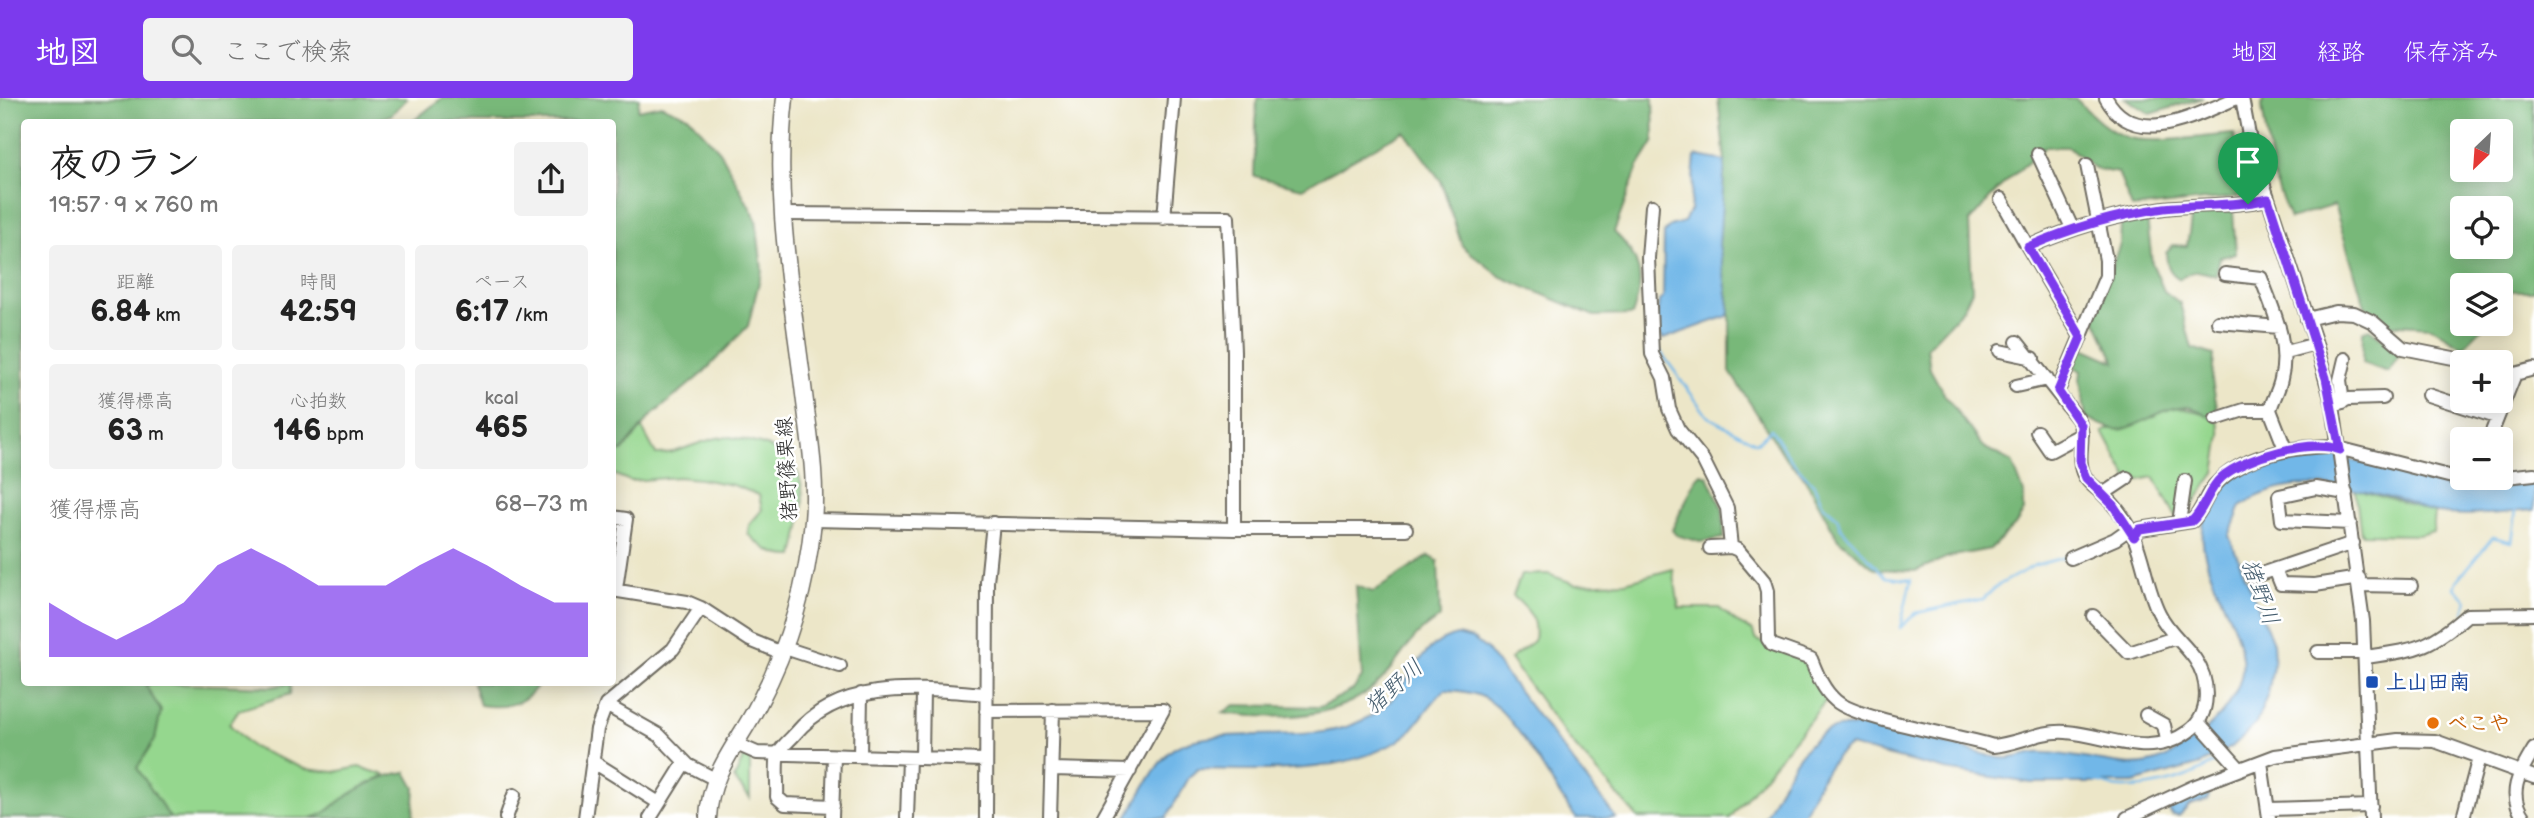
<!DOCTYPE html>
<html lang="ja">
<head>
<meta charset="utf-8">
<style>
  :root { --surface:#fff; --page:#f2f2f2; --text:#222; --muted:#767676; --accent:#7c3aed }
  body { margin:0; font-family:"Balsamiq Sans","Klee One",sans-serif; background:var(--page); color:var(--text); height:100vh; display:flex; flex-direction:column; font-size:26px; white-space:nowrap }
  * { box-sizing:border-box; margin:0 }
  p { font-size:23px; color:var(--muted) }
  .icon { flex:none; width:38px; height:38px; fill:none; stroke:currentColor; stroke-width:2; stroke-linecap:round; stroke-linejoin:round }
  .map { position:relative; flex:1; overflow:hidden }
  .side { position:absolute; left:21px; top:21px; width:595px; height:567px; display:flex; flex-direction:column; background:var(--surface); border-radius:7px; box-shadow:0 4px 18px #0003 }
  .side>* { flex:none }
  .needle { width:46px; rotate:205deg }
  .fabs { position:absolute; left:2450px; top:21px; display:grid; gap:14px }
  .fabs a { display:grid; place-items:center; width:63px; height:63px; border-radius:7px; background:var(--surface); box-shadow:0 4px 18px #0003; font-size:35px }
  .pin { position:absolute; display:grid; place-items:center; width:60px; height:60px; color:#fff; margin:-72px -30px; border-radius:50% 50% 50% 0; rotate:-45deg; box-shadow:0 0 7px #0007 }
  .pin .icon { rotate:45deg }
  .round { display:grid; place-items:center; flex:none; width:74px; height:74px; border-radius:7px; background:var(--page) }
  .headline { display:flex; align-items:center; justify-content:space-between; height:119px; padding:0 28px }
  h1 { font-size:38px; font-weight:600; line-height:52px }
  .figures { display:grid; grid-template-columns:repeat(3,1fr); gap:10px; height:119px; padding:7px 28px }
  .figures div { display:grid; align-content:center; border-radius:7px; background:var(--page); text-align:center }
  .figures b { font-size:30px; font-weight:600 }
  .figures small { font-size:19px; font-weight:400 }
  .figures p { font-size:19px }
  .chart { height:196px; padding:14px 28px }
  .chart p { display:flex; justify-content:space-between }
  .chart svg { width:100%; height:126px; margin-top:7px; fill:var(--accent); opacity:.7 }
  header { display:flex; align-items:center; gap:42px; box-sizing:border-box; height:98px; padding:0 35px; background:var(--accent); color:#fff }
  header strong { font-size:33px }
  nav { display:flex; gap:38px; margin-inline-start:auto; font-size:24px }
  .search { width:490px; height:63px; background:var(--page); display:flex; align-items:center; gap:18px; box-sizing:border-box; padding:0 24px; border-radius:7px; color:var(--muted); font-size:26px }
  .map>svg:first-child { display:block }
  .green { fill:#95d78e; stroke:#60815c; stroke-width:2 }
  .forest { fill:#78b879; stroke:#527252; stroke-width:2; fill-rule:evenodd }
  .water { fill:#71b7e8; stroke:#4e718a; stroke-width:2 }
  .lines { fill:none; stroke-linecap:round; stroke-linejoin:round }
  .stream { stroke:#71b7e8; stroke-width:2.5 }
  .minor-casing { stroke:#6f6c62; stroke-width:16 }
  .major-casing { stroke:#6f6c62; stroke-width:19 }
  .minor { stroke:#fff; stroke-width:12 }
  .major { stroke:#fff; stroke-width:16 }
  .route-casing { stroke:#fff; stroke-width:14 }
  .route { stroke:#7c3aed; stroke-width:9 }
  .transit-dot { fill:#1a4fb4; stroke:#fff; stroke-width:2.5 }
  .food-dot { fill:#e8710a; stroke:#fff; stroke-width:2.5 }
  .labels { text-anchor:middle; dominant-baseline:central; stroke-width:5; stroke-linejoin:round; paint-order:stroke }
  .street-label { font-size:21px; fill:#2b2b2b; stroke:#fff }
  .transit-label { font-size:21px; font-weight:bold; fill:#164399; stroke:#fff; text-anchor:start }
  .food-label { font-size:21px; font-weight:bold; fill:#c56008; stroke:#fff; text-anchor:start }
  .water-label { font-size:23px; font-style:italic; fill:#445c6d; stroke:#fff }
</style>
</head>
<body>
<header>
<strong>地図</strong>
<div class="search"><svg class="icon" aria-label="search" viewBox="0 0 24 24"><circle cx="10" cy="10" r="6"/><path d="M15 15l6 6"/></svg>ここで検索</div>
<nav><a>地図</a><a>経路</a><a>保存済み</a></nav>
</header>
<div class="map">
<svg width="2534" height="720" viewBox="0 0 2534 720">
  <rect width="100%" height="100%" fill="#fff"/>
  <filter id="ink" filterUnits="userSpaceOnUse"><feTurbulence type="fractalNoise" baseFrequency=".0143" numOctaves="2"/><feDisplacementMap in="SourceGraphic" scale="14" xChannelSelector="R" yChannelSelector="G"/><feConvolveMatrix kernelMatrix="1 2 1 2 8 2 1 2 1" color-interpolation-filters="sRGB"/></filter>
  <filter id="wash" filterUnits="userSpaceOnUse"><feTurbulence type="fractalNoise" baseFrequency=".00686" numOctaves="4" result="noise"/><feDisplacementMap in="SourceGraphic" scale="28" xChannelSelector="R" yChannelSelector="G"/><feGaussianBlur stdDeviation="1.57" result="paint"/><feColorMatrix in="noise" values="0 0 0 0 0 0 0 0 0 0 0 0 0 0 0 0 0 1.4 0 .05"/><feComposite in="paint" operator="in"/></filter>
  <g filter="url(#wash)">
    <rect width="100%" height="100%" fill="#ece6c8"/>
    <path class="green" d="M2174,309L2205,315L2218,324L2221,337L2215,375L2186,417L2176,419L2154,379L2130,384L2103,334L2109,331H2123Z
      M642,330L656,356C677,357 699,342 723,339C735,338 748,343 760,346C817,363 804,412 794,458C774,459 762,449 748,436L749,427L762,412L759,397L733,387L700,381L678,379L630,383L613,376L612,354L622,353Z
      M2355,391L2435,415L2433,433L2419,437L2361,436Z
      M1673,471L1679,510H1719L1736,524L1753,533L1755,541L1802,562L1828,600L1730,720H1638L1566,638L1510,561L1534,543C1537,520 1530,513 1513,498L1521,477L1548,476L1575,486L1625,484Z
      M150,585L271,589L291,585L290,596L239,612L229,626L252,649L305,671L334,674L359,669L385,677L343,701L323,717L311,720H170L137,670L155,641L146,588Z
      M744,658L750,660V700L734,681Z"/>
    <path class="forest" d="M0,0H408L391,17L371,24H24V584L150,585L146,588L161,613L155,641L137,670L170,720H0Z
      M442,0H639L638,12L661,7L688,18L720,53L756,121L762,172L748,228L704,274L650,319L622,353L613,354L612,24H412Z
      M1257,0H1653L1654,43L1638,69L1614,134C1641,159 1646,182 1632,217L1594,218L1501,179L1462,148L1441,83L1404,33L1302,90L1254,78Z
      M1718,0H2075C2090,15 2105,32 2126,39C2150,47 2207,38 2234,36L2253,97L2132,110L2118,75L2095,71L2069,49H2045L1998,91L1969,124L1972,192L1964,210L1927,249L1930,271L1944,296L1983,349L2012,364L2024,395V413L2015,427L1990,451L1948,459L1915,473L1875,471L1838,441L1802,376L1787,362L1730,274V214L1719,147L1725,63Z
      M2125,0H2203L2151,16Z
      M2263,0H2534V193H2511L2501,197V187H2462V226H2486L2463,249L2431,229L2384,226L2365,208L2334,107L2290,121L2273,78L2262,9ZM2462,33H2501V72H2462ZM2462,110H2501V149H2462Z
      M2233,113L2236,156L2220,159L2216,178C2202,173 2191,171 2180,181C2169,175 2167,168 2166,155L2173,147L2187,148L2192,115Z
      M2147,120L2152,165L2164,193L2180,205L2192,250L2214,257L2212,283L2218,314L2212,321C2177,292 2155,323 2124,331C2111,334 2098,324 2086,320L2080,282L2081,273L2068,265L2079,248L2115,264L2093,216L2120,146L2121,127Z
      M2369,231L2401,254L2388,274L2362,265L2363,233Z
      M1701,376L1708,378L1723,412L1724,440L1700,444L1676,437L1672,432L1696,381Z
      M1429,458L1438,463L1440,520C1413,534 1404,556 1385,578C1346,623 1276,622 1222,615L1235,607L1320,609L1353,592L1362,579L1356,488L1373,494Z
      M473,585H539C526,607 504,611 480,607Z
      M406,674L415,690L413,720H311C326,717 332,708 344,700C364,687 383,677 406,674Z"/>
    <path class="water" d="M1698,58L1725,63L1719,147L1730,214L1728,218L1663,241L1655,232L1659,203L1663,200L1664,135L1670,128L1684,124L1690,112L1695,59Z
      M2303,352C2376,364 2462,397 2534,384V412C2503,415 2469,419 2437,415C2424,414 2409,406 2397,402C2347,387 2286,376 2241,408L2229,438L2273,545L2274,563L2268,596L2255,627L2232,649L2201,666L2133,685H2031L1946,672L1850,648C1826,661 1814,697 1801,720H1764C1779,693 1794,655 1820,637C1857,611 1957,652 2000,660C2012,662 2025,656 2036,655C2049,654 2065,657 2078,659C2106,663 2135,673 2162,661C2196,646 2248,602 2242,559C2234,502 2177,452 2216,395C2219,389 2223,381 2228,378C2248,363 2280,359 2303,352Z
      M1457,537L1473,541L1486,551L1616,720H1576C1551,688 1519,622 1488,602C1476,594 1459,593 1445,592C1427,607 1417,631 1398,643C1340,677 1263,673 1198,671L1190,678L1166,720H1127C1139,699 1151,674 1167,656C1198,623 1307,648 1354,626C1366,621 1382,612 1390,603C1413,578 1421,545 1457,537Z
      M2210,691L2208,702L2190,707L2179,718L2172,717L2168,711Z"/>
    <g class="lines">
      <path class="stream" d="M1657,249L1708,319L1757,345L1771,331L1791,362L1814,387L1823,407L1837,419L1840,429L1886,479L1911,482L1900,530
        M2477,511H2502
        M2464,515L2467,503L2455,490L2457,483L2493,439L2512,444L2516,412
        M1900,530L1916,515L1983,501L1997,488L2035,467L2066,459
        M2095,684C2104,685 2113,690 2121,690C2154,691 2199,679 2224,657
        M2208,694L2214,689"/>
    </g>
  </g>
  <g filter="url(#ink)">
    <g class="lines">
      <g class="minor-casing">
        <path id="minor" d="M2106,0C2135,53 2197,16 2237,0
          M2242,0L2251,48L2316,246L2333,308L2363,523L2371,720
          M2038,56L2072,130
          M2001,101L2028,149
          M1652,108L1648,160L1652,256L1664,280L1669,311L1678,331L1703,362L1727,410L1731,449
          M783,116L1228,119L1234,253V431
          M1164,120L1174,0
          M2225,176L2261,180C2273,212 2290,246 2281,281C2279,292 2273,301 2270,312L2286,353
          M2307,221L2336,214L2354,215L2373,224L2403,250L2473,264
          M2218,224L2279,229
          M2081,239L2028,149C2073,129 2115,117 2164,110C2199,106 2234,109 2268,101
          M2000,253L2033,260
          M2285,254L2316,246
          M2501,272L2515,276L2534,271
          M2016,288L2047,281
          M2058,293L2106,178V162L2087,67
          M2428,297L2496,319
          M2343,304L2340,282L2345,261
          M2333,308L2348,301L2383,300
          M2216,321L2244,312H2270
          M2037,334L2050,353L2082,336
          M2489,341L2515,276
          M2346,395L2316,390L2279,398L2282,422L2350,425
          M2103,396L2127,380
          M612,419L626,421L616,491
          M813,422L1234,431H1406
          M2179,425L2185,383
          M2134,439L2140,431L2192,423C2203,413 2205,398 2215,387C2242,357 2292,349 2330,348L2468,383L2534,376
          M1710,450L1731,449L1738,452L1764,483L1767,493L1768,541L1772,547L1811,561C1817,576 1823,592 1836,603C1859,622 1958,637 1993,648C2018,646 2040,632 2066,634C2109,637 2148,663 2189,633C2212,616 2209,581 2195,561C2183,544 2168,534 2159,515C2147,491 2144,463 2134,439C2129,425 2114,406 2103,396C2096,390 2088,385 2084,377C2075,359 2087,339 2078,321L2017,244
          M2071,460L2115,441L2129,431
          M2275,471L2281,486L2315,487L2359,480
          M2252,479L2353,445
          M2359,487L2411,488
          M612,492L687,504L701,510
          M2093,518L2129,555L2174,540
          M785,550L840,568
          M2318,554H2365
          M2366,559C2417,551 2427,552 2467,517L2534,516
          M606,607L659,637L688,667L715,681
          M986,613L1163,612L1103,720
          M2146,617L2164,627L2167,642
          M2198,624L2239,670
          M734,645L757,655L984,662
          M860,658L861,596
          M922,660L923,592
          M592,663L659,705
          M2261,664L2269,720
          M1052,671L1130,673
          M833,708L785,706L777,699C778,687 775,668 778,656C781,649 791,641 795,636C842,580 921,591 986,596
          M2268,711L2371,708
          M506,720L514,697
          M585,720L597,631L606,607L673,551L701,510L750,542L782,555
          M650,720L685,664
          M832,720L834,658
          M907,720L909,660
          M986,720L987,484L993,425
          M1050,720L1053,612
          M2127,720L2193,689L2275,658L2398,642L2435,643L2534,679
          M2463,720L2479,659
          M2524,720C2506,695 2520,674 2534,651"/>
      </g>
      <g class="major-casing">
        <path id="major" d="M708,720C710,673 739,645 759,605C789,548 807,488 813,423C817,380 809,338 804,296C792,198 773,99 785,0"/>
      </g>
      <use href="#minor" class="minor"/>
      <use href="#major" class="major"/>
    </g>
  </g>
  <g class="lines" filter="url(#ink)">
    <g class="route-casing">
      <path id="route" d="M2268,101L2326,280L2340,352C2313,340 2245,359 2222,379C2208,391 2205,411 2192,423L2140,431L2134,439L2113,407L2086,380L2080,365L2081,327L2058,293L2081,239L2028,149C2073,129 2115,117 2164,110C2199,106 2234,109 2268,101Z"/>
    </g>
    <use href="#route" class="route"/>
  </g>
  <rect class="transit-dot" x="2365" y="577" width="14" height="14" rx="3.5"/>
  <circle class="food-dot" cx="2433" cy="625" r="7"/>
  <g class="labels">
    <g class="street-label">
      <text transform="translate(787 371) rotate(-93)">猪野篠栗線</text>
    </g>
    <g class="transit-label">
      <text x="2386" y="584">上山田南</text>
    </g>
    <g class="food-label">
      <text x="2447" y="625">べこや</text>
    </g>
    <g class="water-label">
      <text transform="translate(2260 494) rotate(70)">猪野川</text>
      <text transform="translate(1394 589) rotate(-42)">猪野川</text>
    </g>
  </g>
</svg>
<div class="fabs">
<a><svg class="needle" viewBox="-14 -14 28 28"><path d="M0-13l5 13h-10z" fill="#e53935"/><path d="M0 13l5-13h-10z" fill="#767676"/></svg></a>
<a><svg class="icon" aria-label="locate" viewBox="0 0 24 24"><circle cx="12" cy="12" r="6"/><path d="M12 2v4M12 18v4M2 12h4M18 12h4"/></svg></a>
<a><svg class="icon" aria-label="layers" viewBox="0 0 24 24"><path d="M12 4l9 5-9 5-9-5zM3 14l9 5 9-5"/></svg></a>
<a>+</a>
<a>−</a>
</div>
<div class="pin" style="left:2248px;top:106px;background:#1e9e55"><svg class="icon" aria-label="arrive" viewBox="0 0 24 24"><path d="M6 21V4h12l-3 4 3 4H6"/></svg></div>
<section class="side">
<div class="headline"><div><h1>夜のラン</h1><p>19:57 · 9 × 760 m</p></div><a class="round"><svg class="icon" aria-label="share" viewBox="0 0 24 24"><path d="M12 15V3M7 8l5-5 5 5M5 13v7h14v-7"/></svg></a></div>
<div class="figures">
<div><p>距離</p><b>6.84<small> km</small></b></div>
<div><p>時間</p><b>42:59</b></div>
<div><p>ペース</p><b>6:17<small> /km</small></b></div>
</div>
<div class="figures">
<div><p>獲得標高</p><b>63<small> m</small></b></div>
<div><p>心拍数</p><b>146<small> bpm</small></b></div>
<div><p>kcal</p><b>465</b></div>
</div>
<div class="chart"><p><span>獲得標高</span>68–73 m</p>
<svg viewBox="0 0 160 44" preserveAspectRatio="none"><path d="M0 44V25L10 32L20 38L30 32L40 25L50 12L60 6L70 12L80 19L90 19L100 19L110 12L120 6L130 12L140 19L150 25L160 25V44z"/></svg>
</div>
</section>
</div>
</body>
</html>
